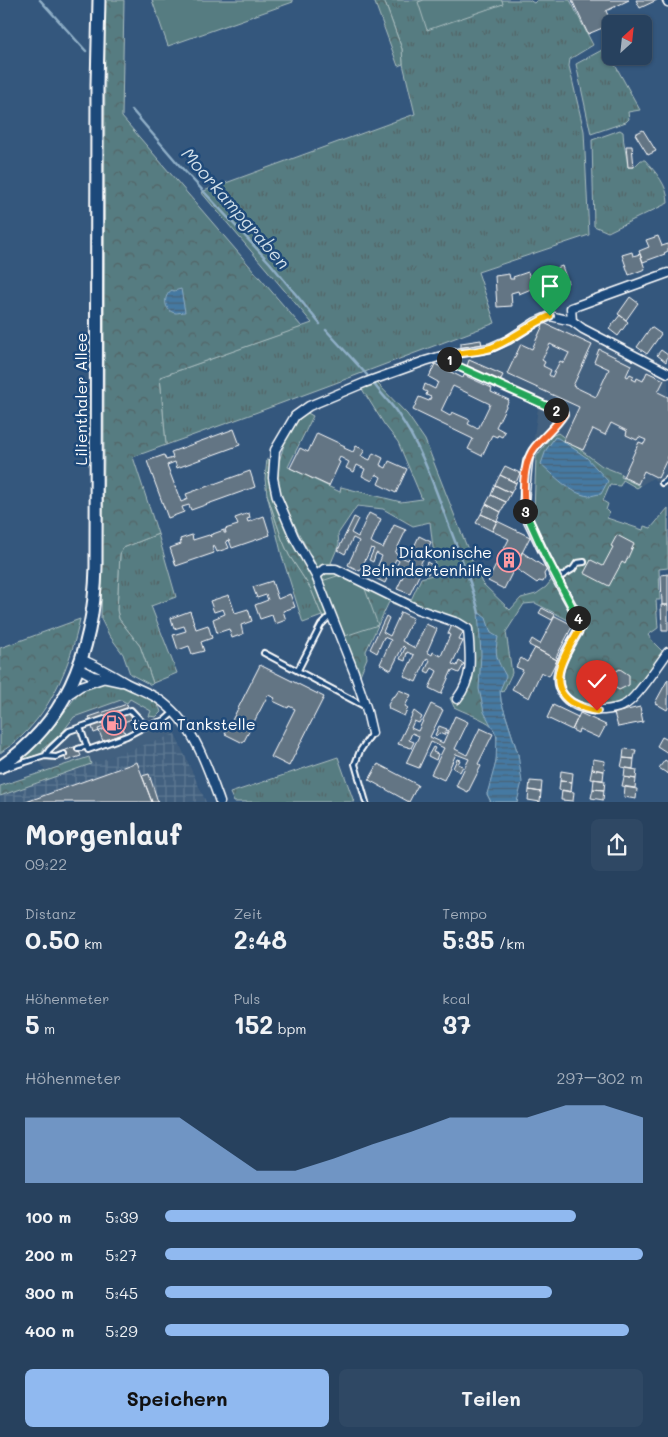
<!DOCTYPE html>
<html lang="de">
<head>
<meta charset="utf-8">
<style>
  :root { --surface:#27415e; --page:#2f4864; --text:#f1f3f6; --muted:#a4afbc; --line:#435a73; --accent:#90b9f0 }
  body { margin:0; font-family:Mali,sans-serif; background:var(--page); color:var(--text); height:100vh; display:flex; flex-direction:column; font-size:19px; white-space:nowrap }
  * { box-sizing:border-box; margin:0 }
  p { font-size:16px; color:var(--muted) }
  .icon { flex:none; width:28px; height:28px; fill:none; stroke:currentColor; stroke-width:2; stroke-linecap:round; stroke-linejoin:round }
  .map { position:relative; height:802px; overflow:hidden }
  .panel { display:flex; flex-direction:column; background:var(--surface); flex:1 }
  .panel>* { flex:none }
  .needle { width:32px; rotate:27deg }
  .buttons { position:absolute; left:602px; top:15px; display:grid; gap:10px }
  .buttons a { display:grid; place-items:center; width:50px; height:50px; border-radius:8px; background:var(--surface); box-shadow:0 1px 4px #0004,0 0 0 1px var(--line); font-size:25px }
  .pin { position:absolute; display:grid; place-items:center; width:42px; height:42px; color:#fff; margin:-51px -21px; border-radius:50% 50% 50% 0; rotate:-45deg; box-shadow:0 0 5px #0007 }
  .pin .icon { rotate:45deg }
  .km { position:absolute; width:25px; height:25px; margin:-12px; border-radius:50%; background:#222; color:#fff; font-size:14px; line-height:25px; text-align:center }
  .round { display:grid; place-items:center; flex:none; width:52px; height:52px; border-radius:8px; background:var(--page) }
  .summary { display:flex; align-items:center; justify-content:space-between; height:85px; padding:0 25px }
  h1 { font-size:28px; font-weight:700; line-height:38px }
  .stats { display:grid; grid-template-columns:repeat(3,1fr); gap:8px; height:85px; padding:5px 25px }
  .stats div { display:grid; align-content:center }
  .stats b { font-size:25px; font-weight:700 }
  .stats small { font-size:14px; font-weight:400 }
  .stats p { font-size:14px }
  .chart { height:140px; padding:10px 25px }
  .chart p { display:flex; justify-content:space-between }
  .chart svg { width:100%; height:90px; margin-top:5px; fill:var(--accent); opacity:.7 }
  .primary-button { display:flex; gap:10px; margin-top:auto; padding:10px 25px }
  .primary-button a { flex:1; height:58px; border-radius:8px; background:var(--accent); color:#111; font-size:20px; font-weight:700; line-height:58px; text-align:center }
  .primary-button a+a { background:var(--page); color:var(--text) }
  ul { padding:0 25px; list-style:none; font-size:16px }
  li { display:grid; grid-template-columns:80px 60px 1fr; align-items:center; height:38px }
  li i { height:12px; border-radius:6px; background:var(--accent) }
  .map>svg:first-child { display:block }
  .built { fill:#42607f }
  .industrial { fill:url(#industrial-grid) }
  .grass { fill:url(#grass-tufts); stroke:#abbec0 }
  .forest { fill:url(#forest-crowns); stroke:#abbec0; fill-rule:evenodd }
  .garden { fill:#577c81; stroke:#abbec0 }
  .water { fill:url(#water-rules); stroke:#8fafc7 }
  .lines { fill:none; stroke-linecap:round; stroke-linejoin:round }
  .stream { stroke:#8fafc7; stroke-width:2.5 }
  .building { fill:#647484; stroke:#fff; fill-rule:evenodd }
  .lane-casing { stroke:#fff; stroke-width:8 }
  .street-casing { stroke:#fff; stroke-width:11 }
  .secondary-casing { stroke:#fff; stroke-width:15 }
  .lane { stroke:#1f4a7a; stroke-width:4 }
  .street { stroke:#1f4a7a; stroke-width:8 }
  .secondary { stroke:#1f4a7a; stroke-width:11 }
  .split-1-casing { stroke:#fff; stroke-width:10 }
  .split-2-casing { stroke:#fff; stroke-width:10 }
  .split-3-casing { stroke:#fff; stroke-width:10 }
  .split-4-casing { stroke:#fff; stroke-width:10 }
  .split-5-casing { stroke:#fff; stroke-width:10 }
  .split-1 { stroke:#f5b400; stroke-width:6 }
  .split-2 { stroke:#22a559; stroke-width:6 }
  .split-3 { stroke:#f0652b; stroke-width:6 }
  .split-4 { stroke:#22a559; stroke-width:6 }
  .split-5 { stroke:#f5b400; stroke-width:6 }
  .labels { text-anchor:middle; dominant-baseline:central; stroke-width:5; stroke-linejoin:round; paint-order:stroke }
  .street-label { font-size:16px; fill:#fff; stroke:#1f4a7a }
  .poi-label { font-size:16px; fill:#fff; stroke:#1f4a7a; text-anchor:end }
  .water-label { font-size:18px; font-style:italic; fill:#d0dee8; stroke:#1f4a7a }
</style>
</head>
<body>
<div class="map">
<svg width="668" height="802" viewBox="0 0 668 802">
  <defs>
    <pattern id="industrial-grid" width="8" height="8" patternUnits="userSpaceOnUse" patternTransform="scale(1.25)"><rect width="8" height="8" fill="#42607f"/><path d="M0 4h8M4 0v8" fill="none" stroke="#5e7892"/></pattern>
    <pattern id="grass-tufts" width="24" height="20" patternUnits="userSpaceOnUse" patternTransform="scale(1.25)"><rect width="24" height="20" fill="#577c81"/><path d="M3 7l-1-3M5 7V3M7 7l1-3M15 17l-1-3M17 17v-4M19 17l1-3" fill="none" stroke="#526466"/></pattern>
    <pattern id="forest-crowns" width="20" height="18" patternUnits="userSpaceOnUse" patternTransform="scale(1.25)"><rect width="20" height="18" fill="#577c81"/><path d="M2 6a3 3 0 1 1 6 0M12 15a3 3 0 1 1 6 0" fill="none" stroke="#526466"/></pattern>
    <pattern id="water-rules" width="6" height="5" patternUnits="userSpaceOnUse" patternTransform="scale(1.25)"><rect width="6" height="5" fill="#4579a2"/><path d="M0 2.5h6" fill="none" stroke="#486277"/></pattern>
  </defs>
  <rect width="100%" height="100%" fill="#34577d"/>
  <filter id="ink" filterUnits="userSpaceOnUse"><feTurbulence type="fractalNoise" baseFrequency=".02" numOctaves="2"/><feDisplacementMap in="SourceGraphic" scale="10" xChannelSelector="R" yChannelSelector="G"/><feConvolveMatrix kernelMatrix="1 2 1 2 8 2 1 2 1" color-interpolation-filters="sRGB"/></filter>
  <g filter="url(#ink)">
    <path class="built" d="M552,320L668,379V472L661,481L657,482L653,478L640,486L621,477L622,473L602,466L558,433L551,436L536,457L533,444L538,408L535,400L457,364L454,360L493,354L509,347L538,327Z
      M130,699L151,711L149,716L156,717L159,715L170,724L175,734L91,764L88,757L45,771L36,756L42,753L44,748L61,734L74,717L121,700Z"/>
    <path class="industrial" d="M175,734L206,802H0V796Z"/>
    <path class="grass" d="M384,0H529L534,3L537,0H570L593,45L570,59L569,66L584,131L589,235L478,272L495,323C385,364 277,406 166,445L160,377L312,323L201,192L415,114L403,64L402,49Z
      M602,50L608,52L640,110L628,112L629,119L626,122L591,134L576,64Z
      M620,130L623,132C623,144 627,155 628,167H634L641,160H645C656,173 668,185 668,203L608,232L594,226L592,140Z
      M267,494L282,539L289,555L311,589L322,616L303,623L282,556Z
      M158,534L176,597L151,606L177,673L153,683L140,646L119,619L117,610L120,554L123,548Z
      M101,683C117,684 157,694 161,712L156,717L149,716L151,711L130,699L127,703L121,700L74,717L61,734L44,748L42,753L10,765L55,725L79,692L85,688Z
      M338,757L354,802H234L230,793Z"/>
    <path class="forest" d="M105,0H124L122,117L302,327L160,377L166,445L133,457L158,534L123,548L120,554L117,610L119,619L140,646L153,683L151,685L130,674L123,654L109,635L101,619L104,462Z
      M374,0H384L402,49L403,64L398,66Z
      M377,383L407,414L425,440L474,565L482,583L510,610L521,598L536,594L546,587L558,572L528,511H534L536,457L551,436L558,433L602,466L622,474L621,477L640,486L637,488L623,480L620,486L610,485L603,501L608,504L606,510L609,513L607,518L643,530L644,526L651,528L668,508V568L659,569L660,600H656L658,628L648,635L654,643L664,653L627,700L601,709L576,702L567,696L562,683V672L584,627L583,620L570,616L568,620L535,603L524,604L506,632L512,673L503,692L500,691L501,701L518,754L517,802H491L487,794C493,779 504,739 492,726C485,719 463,712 454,707L450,698C453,696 457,693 460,691C470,678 467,647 466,631L458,626L424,616L389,602L366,651L367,658L360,675L342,637L315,563L299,534L281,496L278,480L279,462L285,441L295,424L306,412L313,416L288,467L340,492L341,487L401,502L422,499L398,442L384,424L362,389ZM357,506L383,509L413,526L430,522L436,574L421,578L411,600L331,563L339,544L338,534Z
      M267,459L272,461L274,496L294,546L310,574L327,615L322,616L311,589L289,555L282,539L267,494L265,479Z
      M80,619C71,662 54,705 22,736C15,743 7,748 0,753V648Z
      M89,757L91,764L0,796V786Z"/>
    <path class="garden" d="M152,0H292L293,2L168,46Z
      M424,0H502L503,4L427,30L418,2Z
      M340,575L364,586L378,625L342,637L322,581Z"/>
    <path class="water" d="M181,289L185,312C184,312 177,313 176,313C164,312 162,296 172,290L174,291Z
      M555,437L558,438L586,457L608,481L601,494C597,494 592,496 589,496C570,494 554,475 541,464L546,450Z
      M478,612L486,618L491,633L498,637C494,655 497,660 506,676L500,690L501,701L518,754L522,782L517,802H491L487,794L496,762L497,736L484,712L479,689L481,653Z"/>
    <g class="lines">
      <path class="stream" d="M40,0L86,51
        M132,110L180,166L270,263L320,324
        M326,330L367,375
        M374,384C381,394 391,403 398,414C420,445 432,480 445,515C457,548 471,579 479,613"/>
    </g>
    <path class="building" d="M572,0H629L606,11L612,24L588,34Z
      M636,0H657L640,8Z
      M643,130L656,151L648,155L635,134Z
      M626,146H632L634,167H628Z
      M658,236L662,246L668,244V251L664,253L665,254L643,262L639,251L649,247L646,240Z
      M632,252L633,256L640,254L645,269L629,275L622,255Z
      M562,266L568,283L539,293L536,287L519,294L518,291L511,293L512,306L497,307L495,276L509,274L510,279H514L513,277L528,272L530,278Z
      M630,297L638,303L626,320L618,314Z
      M620,315L628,322L618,336L609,329Z
      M544,323L592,345L573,386L596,397L609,369L594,362L599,349L631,365L626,376L628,377L630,374L634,376L632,379L636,381L637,378L643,381L647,372L664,380L658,392L668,397V457L658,478L644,471L638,484L623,477L639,442L644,444L646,440L639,437L637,440L626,435L627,431L611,423L605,435L593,429L583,450L563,441L579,407L507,374L521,344L532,349ZM550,344L569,353L564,363L560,361L552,377L549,375L551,370L543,366L545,362L542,360Z
      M651,327L661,334L647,354L637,347Z
      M481,340L482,346L461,349V343Z
      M661,350L668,355L666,362L657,355Z
      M469,360L503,375L500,381L467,366Z
      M435,364L463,378L464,375L492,388L491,392L509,400L496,427L505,432L502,437L498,435L497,437L492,435L482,456L468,449L473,439L413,410L419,397L429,401L431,397L426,395L427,392L423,390L425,384L435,389L438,382L429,377ZM453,386L490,404L478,429L468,424L470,420L452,412L450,416L441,411Z
      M234,429L240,445L177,468L175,462L167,465L181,502L188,499L186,494L250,471L255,487L191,510L189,505L182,507L184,512L168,518L147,461L164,455L166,460L173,458L171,452Z
      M317,433L345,446L344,448L353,452L356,446L365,450L361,456L370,460L373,453L383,458L380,465L386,468L389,461L407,469L396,493L378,484L381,477L376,474L372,481L362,476L365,469L357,465L354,472L346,468L349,462L340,457L338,461L340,462L329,486L290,468L300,448L308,452Z
      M505,466L520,473L516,483L500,475Z
      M500,475L516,483L511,493L495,485Z
      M495,485L511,493L506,502L491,495Z
      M491,495L506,502L501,512L486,504Z
      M486,504L501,512L497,521L481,514Z
      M249,513L250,518L247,519L248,522L264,516L270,535L232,548L229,540L226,541L229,548L217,552L214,545L212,546L214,553L176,566L170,548L181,544L180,539L192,535L193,540L209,535L211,537L210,535L224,530V533H226L225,529L238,525L235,518Z
      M369,513L381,519L371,542L376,545L383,548L394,525L406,530L395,553L401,557L408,560L419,536L431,542L420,565L425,567L427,562L432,565L428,574L421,571L410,594L397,589L407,568L401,565L398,574L393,572L399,561L396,559L385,583L373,577L382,556L376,553L373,562L369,560L374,549L371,548L360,571L348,565L359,541L353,538L345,554L338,550L354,517L358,519L351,533L358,537Z
      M481,514L497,521L492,531L476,523Z
      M497,521L530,537L504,589L488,581L509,539L492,531Z
      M617,535L634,544L625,564L622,562L609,586L584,573L591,560L603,566L613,547L611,546Z
      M522,552L547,569L544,574L545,578L543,582L539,581L537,583L515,568Z
      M668,574V605H662L661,575Z
      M272,581L278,599L290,594L295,607L283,611L286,620L275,624L272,615L260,619L255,605L268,600L266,595L257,598L253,587Z
      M229,595L235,613L248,609L252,621L241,625L243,634L232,638L229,629L217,633L213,619L225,614L223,609L214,612L210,601Z
      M661,605H668V631H662Z
      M542,608L555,615L552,620L539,613Z
      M190,611L196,629L208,625L212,638L201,642L204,651L192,654L189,646L178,650L173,635L186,631L184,626L174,629L171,618Z
      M401,612L413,618L402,641L415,648L426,624L437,629L427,652L432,655L433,652L441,656L450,635L448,634L452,625L464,630L459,640L463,641L452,664L457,666L459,661L464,664L459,673L452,670L441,694L429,688L437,671L432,668L429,673L425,671L430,660L427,658L416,682L404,676L414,655L407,652L405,661L400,659L405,648L403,646L391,670L380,664L391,640L384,637L377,653L370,649L386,616L389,618L383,632L390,636Z
      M555,616L573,625L556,657L558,658L557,660L529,645L532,639L540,644Z
      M535,648L557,660L549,676L541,672L529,698L512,689L523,670L516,667L521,658L527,662Z
      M260,665L324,697L289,766L271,757L295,709L289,706L288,708L273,701L275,698L268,695L243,743L225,734Z
      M620,669L629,675V685L619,690L611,685V674Z
      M668,679V708L667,710L655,703Z
      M399,690L411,695L405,706L408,708L404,716L389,709L388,705L392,697L395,696Z
      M127,704L132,719L94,733L89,717Z
      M431,704L443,710L430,737L443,743L455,716L468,722L455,749L467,755L480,728L493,734L478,764L481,766L468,792L456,786L469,759L456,754L444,780L431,774L444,748L431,742L419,768L406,763L419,736L412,733L409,740L414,742L411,748L398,744L414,711L422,717L419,723L414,721L411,728L418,731Z
      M553,705L578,717L572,730L547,718Z
      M640,707L643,722L618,727L614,713Z
      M580,713L606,725L599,738L579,729L578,733L572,730Z
      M120,721L125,733L103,741L98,729Z
      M439,726L447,729L444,735L439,733L437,736L435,735Z
      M662,737L668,740V753L657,746Z
      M77,746L81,756L66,761L63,751Z
      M433,747L435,748L433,752L438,754L436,760L428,756Z
      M624,749L636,750L634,759L623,758Z
      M623,758L634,759L633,769L621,767Z
      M457,759L460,760L458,764L463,766L460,772L453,768Z
      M593,759L605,761L604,771L592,769Z
      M665,760L668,762V774L659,768Z
      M137,762L152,802H26Z
      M378,764L418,785L409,802L369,780Z
      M625,768L637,770L636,779L624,777Z
      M592,769L604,771L603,780L590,779Z
      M561,771L573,773L572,782L560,781Z
      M149,774L158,802H152L142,776Z
      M624,777L636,779L635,788L622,786Z
      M594,779L605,781L604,790L593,789Z
      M530,781L542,782L541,792L529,790Z
      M560,781L572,782L571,792L559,790Z
      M625,787L637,789L636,799L624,797Z
      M593,789L604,790L603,800L591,798Z
      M529,790L541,792L540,802L528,800Z
      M562,790L574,792L573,801L561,800Z"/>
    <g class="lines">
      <g class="lane-casing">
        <path id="lane" d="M445,355L455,365L563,413C554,431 535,441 528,460
          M662,483L668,479
          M557,579L573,569L577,563L584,562
          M264,653L364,706
          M298,670L321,625L330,616
          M80,727L88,750L127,736L146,726L165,720L174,712
          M78,749L87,746
          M45,756L49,750L69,731L131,710L146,726
          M3,769L45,756L56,757L64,754
          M366,802L355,764L360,751L372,733"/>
      </g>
      <g class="street-casing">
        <path id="street" d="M667,0L668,2
          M572,321L583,329L668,373
          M528,460L524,500L526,516L554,574L581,622L580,628C572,643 559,660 558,677C557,710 601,716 624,705C636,700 659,664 668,652
          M316,576L324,569H336L417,609L458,623L468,629C470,656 474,677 457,699
          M81,659C97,666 111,674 126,683C136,688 147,692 157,698C193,722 206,763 220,802
          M78,668L93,676L121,682
          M66,696L81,686L102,679
          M372,733L366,707L354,672L316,576L294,537L277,497L273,478L275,450L295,416L309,406L364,383L425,361L445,355L490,348L508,340L536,322L550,316L572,321L571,308L668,273"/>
      </g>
      <g class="secondary-casing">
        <path id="secondary" d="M0,767C69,721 94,647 96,567L97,84L99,0"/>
      </g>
      <use href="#lane" class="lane"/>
      <use href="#street" class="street"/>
      <use href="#secondary" class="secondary"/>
    </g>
  </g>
  <g class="lines" filter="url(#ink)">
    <g class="split-1-casing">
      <path id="split-1" d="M449,359L445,355C460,353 477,352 491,348C512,340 529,325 550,316"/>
    </g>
    <g class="split-2-casing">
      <path id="split-2" d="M449,359L455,365L556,410"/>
    </g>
    <g class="split-3-casing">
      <path id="split-3" d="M525,511C523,491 522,463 535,447C545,435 556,427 564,414L556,410"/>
    </g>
    <g class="split-4-casing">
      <path id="split-4" d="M525,511L544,553L578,618"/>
    </g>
    <g class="split-5-casing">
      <path id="split-5" d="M578,618L580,622V628C568,650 543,683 571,702C580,707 587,710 597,711"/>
    </g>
    <use href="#split-1" class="split-1"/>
    <use href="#split-2" class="split-2"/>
    <use href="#split-3" class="split-3"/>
    <use href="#split-4" class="split-4"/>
    <use href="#split-5" class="split-5"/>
  </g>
  <defs>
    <g id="building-ring" transform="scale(1.25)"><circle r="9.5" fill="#1f4a7a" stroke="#ff9aa2" stroke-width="1.5"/><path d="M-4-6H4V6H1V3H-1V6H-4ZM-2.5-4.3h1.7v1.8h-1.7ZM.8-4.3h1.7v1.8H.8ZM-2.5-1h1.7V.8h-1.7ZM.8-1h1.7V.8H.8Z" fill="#ff9aa2"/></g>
    <g id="fuel-ring" transform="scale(1.25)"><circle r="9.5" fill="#1f4a7a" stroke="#ff9aa2" stroke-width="1.5"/><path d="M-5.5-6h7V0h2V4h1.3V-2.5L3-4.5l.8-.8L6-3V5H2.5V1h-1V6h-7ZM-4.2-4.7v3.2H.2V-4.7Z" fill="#ff9aa2"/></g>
  </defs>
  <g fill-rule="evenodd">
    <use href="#building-ring" x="509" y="560"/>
    <use href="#fuel-ring" x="114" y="723"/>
  </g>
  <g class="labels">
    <g class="street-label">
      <text transform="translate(80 399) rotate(-90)">Lilienthaler Allee</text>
    </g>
    <g class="poi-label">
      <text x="492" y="551">Diakonische<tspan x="492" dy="18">Behindertenhilfe</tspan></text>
      <text x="132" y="723" text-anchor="start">team Tankstelle</text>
    </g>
    <g class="water-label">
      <text transform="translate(236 208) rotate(49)">Moorkampgraben</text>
    </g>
  </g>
</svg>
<div class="buttons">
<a><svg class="needle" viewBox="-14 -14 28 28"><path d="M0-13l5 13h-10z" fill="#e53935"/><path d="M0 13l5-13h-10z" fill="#a4afbc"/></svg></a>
</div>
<div class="pin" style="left:550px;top:316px;background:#1e9e55"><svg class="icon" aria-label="arrive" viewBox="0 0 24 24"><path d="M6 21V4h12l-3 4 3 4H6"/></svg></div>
<div class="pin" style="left:597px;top:711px;background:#d93025"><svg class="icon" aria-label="check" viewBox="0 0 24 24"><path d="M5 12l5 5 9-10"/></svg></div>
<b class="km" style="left:449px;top:359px">1</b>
<b class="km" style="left:556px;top:410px">2</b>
<b class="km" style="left:525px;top:511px">3</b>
<b class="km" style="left:578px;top:618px">4</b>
</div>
<section class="panel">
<div class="summary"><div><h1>Morgenlauf</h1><p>09:22</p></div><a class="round"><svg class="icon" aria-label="share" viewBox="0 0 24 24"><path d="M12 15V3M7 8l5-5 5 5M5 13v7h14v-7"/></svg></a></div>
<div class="stats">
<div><p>Distanz</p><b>0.50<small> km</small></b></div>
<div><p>Zeit</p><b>2:48</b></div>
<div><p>Tempo</p><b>5:35<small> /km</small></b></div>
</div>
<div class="stats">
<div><p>Höhenmeter</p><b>5<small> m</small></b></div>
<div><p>Puls</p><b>152<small> bpm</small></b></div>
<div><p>kcal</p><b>37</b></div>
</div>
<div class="chart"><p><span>Höhenmeter</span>297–302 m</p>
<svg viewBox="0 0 160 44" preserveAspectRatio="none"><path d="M0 44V12L10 12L20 12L30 12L40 12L50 25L60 38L70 38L80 32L90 25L100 19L110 12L120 12L130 12L140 6L150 6L160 12V44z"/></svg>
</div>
<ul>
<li><b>100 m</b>5:39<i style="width:86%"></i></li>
<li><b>200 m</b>5:27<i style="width:100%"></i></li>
<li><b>300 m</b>5:45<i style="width:81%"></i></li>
<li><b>400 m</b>5:29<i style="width:97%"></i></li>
</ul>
<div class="primary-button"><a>Speichern</a><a>Teilen</a></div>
</section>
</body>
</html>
